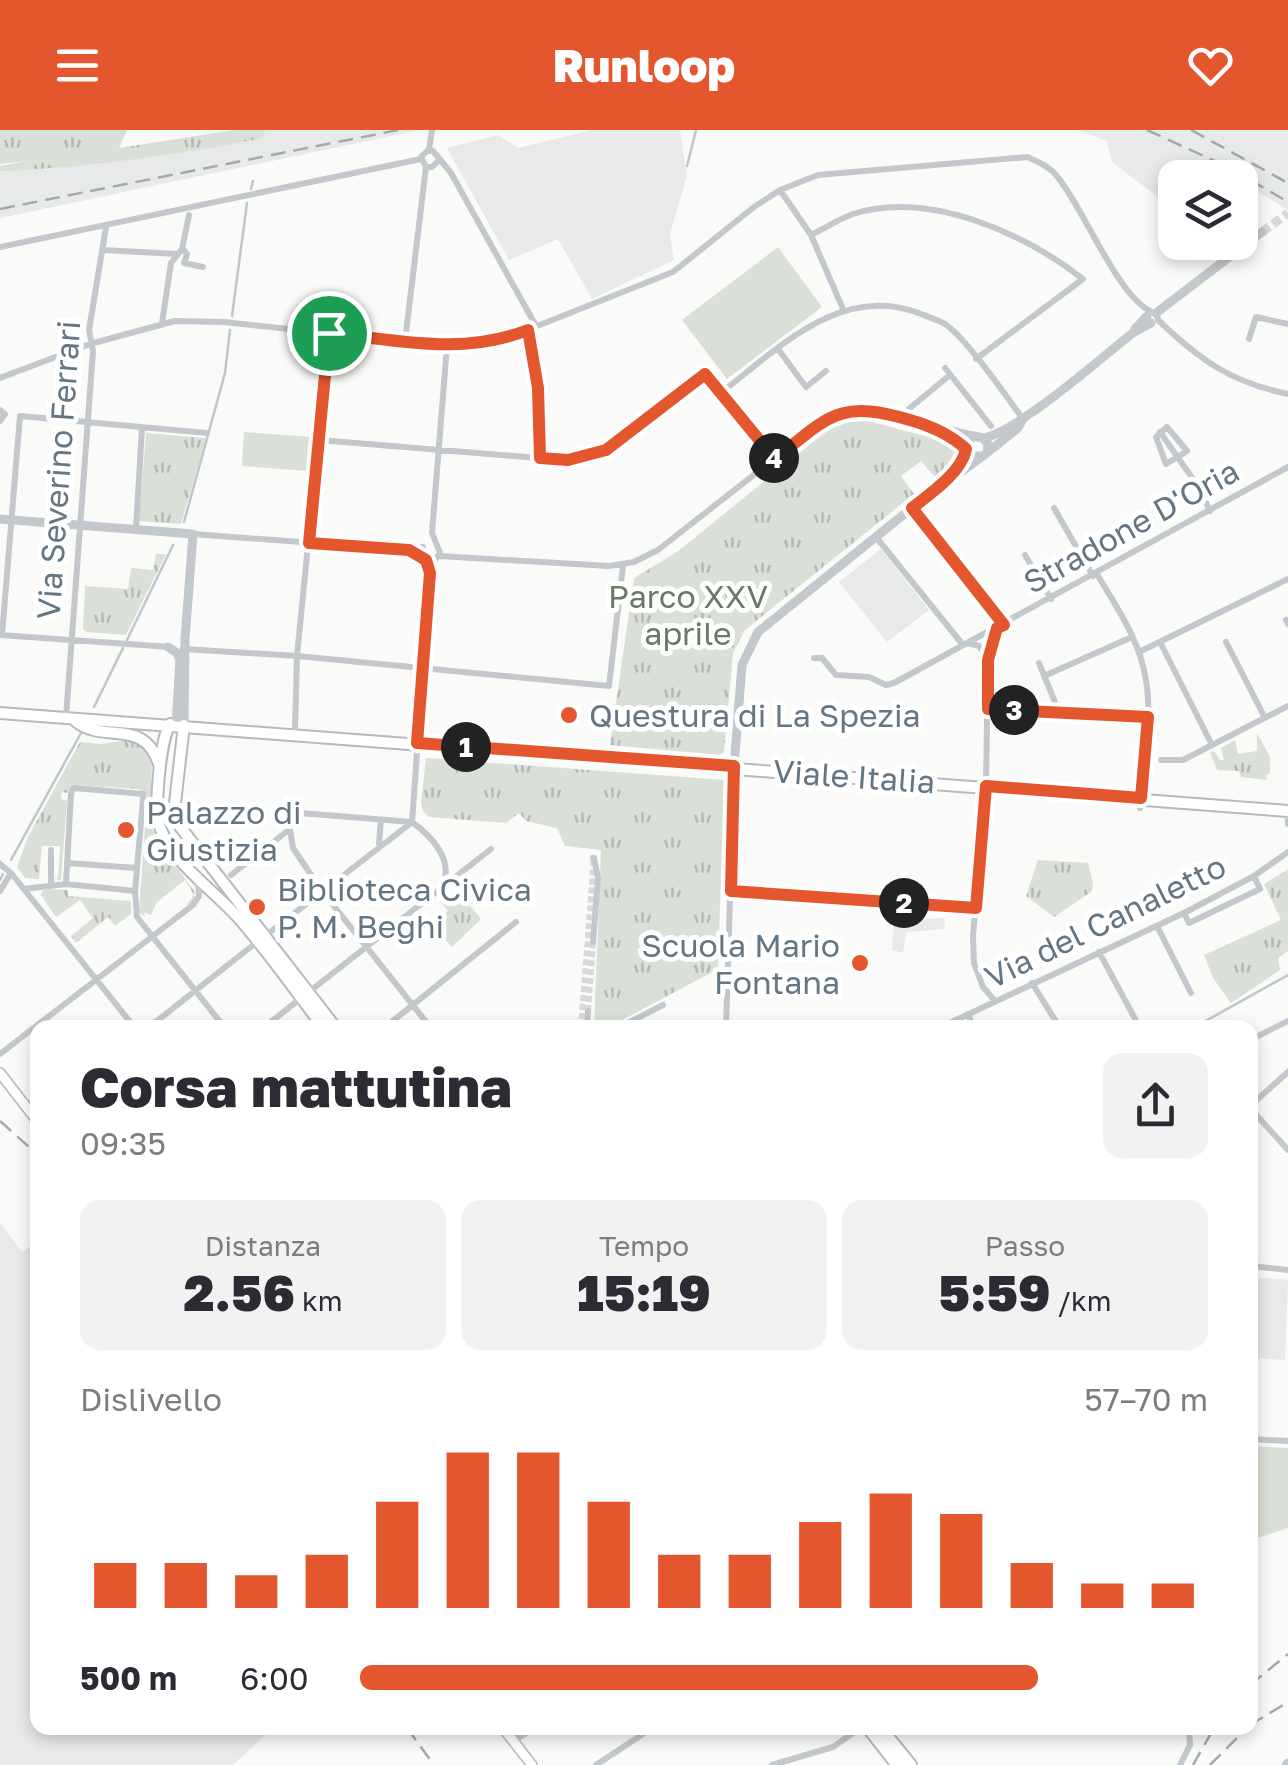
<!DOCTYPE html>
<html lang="it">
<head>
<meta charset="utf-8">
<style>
  :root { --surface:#fff; --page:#f2f2f3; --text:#2b2b33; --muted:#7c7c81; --accent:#e4572e }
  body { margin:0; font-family:"Golos Text",sans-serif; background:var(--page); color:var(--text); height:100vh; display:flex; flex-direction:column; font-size:38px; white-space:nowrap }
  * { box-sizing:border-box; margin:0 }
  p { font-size:32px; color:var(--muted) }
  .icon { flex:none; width:55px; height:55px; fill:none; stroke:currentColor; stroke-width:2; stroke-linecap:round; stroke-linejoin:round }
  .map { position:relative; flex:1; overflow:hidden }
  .panel { position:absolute; left:30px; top:890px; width:1228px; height:715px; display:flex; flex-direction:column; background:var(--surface); border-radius:20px; box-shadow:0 5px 15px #0003 }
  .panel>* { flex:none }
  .buttons { position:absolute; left:1158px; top:30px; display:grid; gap:20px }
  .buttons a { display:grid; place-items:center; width:100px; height:100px; border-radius:20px; background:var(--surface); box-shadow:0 5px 15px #0003; font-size:50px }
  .pin { position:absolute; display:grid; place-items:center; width:85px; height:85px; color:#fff; margin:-42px; border:5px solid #fff; border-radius:50%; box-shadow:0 2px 10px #0007 }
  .km { position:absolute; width:50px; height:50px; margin:-25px; border-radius:50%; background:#222; color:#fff; font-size:28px; line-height:50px; text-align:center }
  .round { display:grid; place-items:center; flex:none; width:105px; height:105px; border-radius:20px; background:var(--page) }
  .overview { display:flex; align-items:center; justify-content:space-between; height:170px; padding:0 50px }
  h1 { font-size:55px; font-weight:800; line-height:75px }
  .figures { display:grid; grid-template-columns:repeat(3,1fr); gap:15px; height:170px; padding:10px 50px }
  .figures div { display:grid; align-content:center; border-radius:20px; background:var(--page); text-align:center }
  .figures b { font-size:50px; font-weight:800 }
  .figures small { font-size:28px; font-weight:400 }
  .figures p { font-size:28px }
  .chart { height:280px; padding:20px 50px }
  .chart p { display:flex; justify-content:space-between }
  .chart svg { width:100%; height:180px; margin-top:10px; stroke:var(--accent); stroke-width:6 }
  ul { padding:0 50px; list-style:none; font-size:32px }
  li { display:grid; grid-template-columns:160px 120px 1fr; align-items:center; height:75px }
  li i { height:25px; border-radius:12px; background:var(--accent) }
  header { display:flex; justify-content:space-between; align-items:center; height:130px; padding:0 50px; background:var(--accent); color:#fff; font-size:45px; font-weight:800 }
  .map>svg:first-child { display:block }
  .built { fill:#e8e9e9 }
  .grass { fill:url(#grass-tufts) }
  .pitch { fill:#dadfd7 }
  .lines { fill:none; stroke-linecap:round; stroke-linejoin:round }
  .stream { stroke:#bbc7cb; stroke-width:2.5 }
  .minor-tunnel { stroke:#d5d9db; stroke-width:6; stroke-dasharray:6 3; stroke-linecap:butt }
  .tertiary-tunnel { stroke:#d5d9db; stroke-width:9; stroke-dasharray:9 4.5; stroke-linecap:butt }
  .secondary-casing { stroke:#b3babf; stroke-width:12 }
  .primary-casing { stroke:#b5babe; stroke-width:14 }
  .motorway-casing { stroke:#b4b9bd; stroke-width:16 }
  .minor { stroke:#c3c8cc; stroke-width:6 }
  .tertiary { stroke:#c3c8cc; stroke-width:9 }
  .secondary { stroke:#fff; stroke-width:9 }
  .primary { stroke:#fff; stroke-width:10 }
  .motorway { stroke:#fff; stroke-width:12 }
  .rail { stroke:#a2aab0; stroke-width:2.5; stroke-dasharray:15 8; stroke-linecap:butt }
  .route-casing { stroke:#fff; stroke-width:20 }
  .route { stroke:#e4572e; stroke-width:12 }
  .poi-dot { fill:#e4572e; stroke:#fff; stroke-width:4 }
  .labels { text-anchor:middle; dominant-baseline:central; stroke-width:10; stroke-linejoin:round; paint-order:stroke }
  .street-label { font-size:32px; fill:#657683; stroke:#fff }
  .park-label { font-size:32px; fill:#687a64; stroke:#fff }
  .poi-label { font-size:32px; fill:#657683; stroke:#fff; text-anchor:start }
</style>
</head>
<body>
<header><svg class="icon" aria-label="menu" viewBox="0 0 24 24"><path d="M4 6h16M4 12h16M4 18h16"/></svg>Runloop<svg class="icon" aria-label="heart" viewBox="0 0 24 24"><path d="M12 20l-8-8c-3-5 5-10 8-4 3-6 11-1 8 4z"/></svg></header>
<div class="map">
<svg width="1288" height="1635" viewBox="0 0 1288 1635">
  <defs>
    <pattern id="grass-tufts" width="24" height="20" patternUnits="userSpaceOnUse" patternTransform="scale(2.5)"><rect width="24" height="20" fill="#dadfd7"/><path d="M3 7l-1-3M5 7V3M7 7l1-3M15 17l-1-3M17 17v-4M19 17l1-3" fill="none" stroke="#b4b9b4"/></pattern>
  </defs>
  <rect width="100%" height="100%" fill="#fafaf8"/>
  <path class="built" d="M253,0H420L0,88V36Z
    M592,0H680L687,45L670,104L674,130L592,169L558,109L509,130L447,18L498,5L518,18Z
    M1077,0H1288V80L1246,55L1240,54V48L1228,47L1194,30L1183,47L1175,48V63L1168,75L1112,32L1107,11Z
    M881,419L929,480L887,512L839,452Z
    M895,779L911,781L912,790L944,788L945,799L906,802L903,823L892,820Z
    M0,1092L22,1122L37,1111L38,1598H273L233,1635H0Z
    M1250,1147L1288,1150L1285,1230L1250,1228Z"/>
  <path class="grass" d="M0,0H127L119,18L234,0H265L263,8C178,25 94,36 8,41H0V36L28,31L0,34Z
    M868,291L951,313L956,316L958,326L935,347L921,331L901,346L914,364L745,500L733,523L724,622L720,625L610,615L634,448L677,422L829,299L849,292Z
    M146,303L206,308L181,394L139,391Z
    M156,424H166L126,505L87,502L83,499L85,456L128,459L131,438L153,440Z
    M1257,603L1270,627V644H1267L1266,650L1241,647L1239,641L1217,640L1210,622L1214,621L1220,630H1224L1221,618L1235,610L1238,624L1257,621Z
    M129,610L141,613L152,626L150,694L160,715L195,762L193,771L185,777L194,765L185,750L157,772L151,785L144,782L145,787L139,782L147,669L145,662L138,659L73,655L67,663L62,662L61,669L67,671L61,750L52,748H58L60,716H42L39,749L25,748L17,737L28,707L80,612L101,614Z
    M426,628L724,650L718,839L609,897H594L601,720L565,716L557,698L526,691L519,683L506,693L429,687L423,681L421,674Z
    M1038,730L1088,733L1093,753L1091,762L1054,787L1026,766Z
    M1288,739V821L1278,828L1280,840L1231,873L1213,848L1204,825L1281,790L1264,754Z
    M48,759L68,760V766L131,771V784L115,796L108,787L76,813L71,806L93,788L80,770L56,787L41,765L42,761Z
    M456,759L481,789L452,817L432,794L448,781L440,771Z"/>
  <path class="pitch" d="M778,117L822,177L727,249L682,190Z
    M244,302L311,307L309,341L242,336Z
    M1250,1316L1288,1318V1398L1254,1409L1250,1396Z"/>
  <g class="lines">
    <path class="stream" d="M687,36L696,0
      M251,59L253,51
      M232,186L247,73
      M184,392L225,243L230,200
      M127,510L173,415
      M94,577L123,518
      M11,730L81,603
      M0,750L3,744
      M1193,898L1288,845"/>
    <path class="minor-tunnel" d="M588,881L593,812
      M581,898L594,728H590"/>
    <path class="tertiary-tunnel" d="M1262,102L1288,83"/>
    <g class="secondary-casing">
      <path id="secondary" d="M0,943L38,992
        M503,1598L532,1635"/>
    </g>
    <g class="primary-casing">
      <path id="primary" d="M0,583L1288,681
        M73,589C104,617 144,584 160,637
        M170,594C160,611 153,682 161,700C178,739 217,762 243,793C271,826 297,863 324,898
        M184,595L175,673L178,694L336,898"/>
    </g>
    <g class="motorway-casing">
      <path id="motorway" d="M869,1598L898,1635
        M880,1598L910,1635"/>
    </g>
    <path class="minor" d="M429,20L432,0
      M438,31L432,37H426L421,27L427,21H433L451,43L536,196
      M780,60L811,105L843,179
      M811,105C825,98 839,89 853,84C929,60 1024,103 1083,149L976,229
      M0,117L421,29
      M182,118L187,124L184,133L203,137
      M103,120L177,124
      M1158,190C1200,230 1230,252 1288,264
      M162,193L171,133L182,119L189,85
      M528,199L538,258L540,328
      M1249,209L1256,187L1288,194
      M405,211L426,37
      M778,219L806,257L826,241
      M945,238L991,296
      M0,248L90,214L175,191L224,192L447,216L497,212L673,142L754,77L780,60L818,45L1028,27C1037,32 1049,36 1055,44C1084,76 1119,174 1157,184L1158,190
      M722,262C781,216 844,151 924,185C930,188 939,190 945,194C966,208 1006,266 1023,289
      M0,280L5,284L0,291
      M899,287L950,245
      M1167,297L1187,321L1166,334L1156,307Z
      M936,299L966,319
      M1160,302L1200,359L1210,381
      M319,310L538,328H582L618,312L705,244L709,245L775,329
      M913,378L1004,495
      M1054,378L1093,446
      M136,399L142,298
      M193,404L409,420L423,417
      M876,407L963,515
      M1025,425L1051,469
      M439,426L609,436L634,432L658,420L820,293L845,281L874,280L978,306
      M426,429L435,430L440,423L432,403L447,216
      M1097,444C1114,473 1135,503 1143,536C1155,581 1144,632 1140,678
      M1286,490L1288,494
      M0,505L170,517
      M2,505L20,286L207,303
      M1160,512L1212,615
      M1226,512L1265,588
      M968,513L979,516L988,529
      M183,519L297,526L609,556L623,436
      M1139,522L1288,449
      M814,528H822L836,545L869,547L886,555L894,553L1288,337
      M1039,533L1059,582
      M1044,546L1132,507
      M988,579L1148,587
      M66,587L93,221L89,200L106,97
      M295,599L297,526L329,203
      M1161,630H1183L1288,576
      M1288,688V694
      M412,692L300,683L292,686L289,693L293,718L322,761L431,898
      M412,692L430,443L435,430
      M412,692C431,706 452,728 444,752
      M379,713L381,690
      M51,720V756
      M67,733L137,738
      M0,734L11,743L135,898
      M231,745L290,699
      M66,754L71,663L74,658L143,664V669L135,761
      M24,759L66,754L135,761L137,787L225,898
      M0,761L11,743
      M731,761L976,779
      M1184,783L1189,793L1260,759L1254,746
      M1157,796L1191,863
      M265,806L411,693
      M593,812L598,748L594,728
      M1099,822L1140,898
      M1032,853L1060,898
      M995,871L983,857L974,833L973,806L986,656L988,528L997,499
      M968,884L974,898
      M148,898L257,812
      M263,898L491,719
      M384,898L516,792
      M587,898L588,881
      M618,898L663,875
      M726,898L734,638
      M939,898L1184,783L1254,746L1288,722
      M1250,910L1288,891
      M0,924L193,775L199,766L198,752
      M1250,976L1288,942
      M1250,978L1288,1020
      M1250,1136L1288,1140
      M1250,1309L1288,1311
      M514,1611L534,1598
      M596,1635L652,1598
      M772,1635L833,1617L860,1598
      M1180,1635L1190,1615L1189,1598"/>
    <path class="tertiary" d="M1156,183L1262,102
      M1135,199L1147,186
      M983,308C1018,302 1102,227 1134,202L1151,193
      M987,322L988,314L983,308L974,306L968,311L966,319L970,326H983L1018,298L1023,289
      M946,353L980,328
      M0,389L193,404L185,509L184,595
      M168,517L177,523L180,530L176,595
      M734,637L742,535L758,502L939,356L967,322
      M1286,1635L1288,1633"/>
    <use href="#secondary" class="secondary"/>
    <use href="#primary" class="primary"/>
    <use href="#motorway" class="motorway"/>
    <path class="rail" d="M1147,0L1228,37L1288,72
      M1191,0L1288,53
      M0,79L398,0
      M0,991L38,1025
      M1250,1555L1288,1524
      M1250,1595L1288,1572
      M407,1598L434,1635
      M1193,1635L1214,1598
      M1210,1635L1247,1598"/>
  </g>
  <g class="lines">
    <g class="route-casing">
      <path id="route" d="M528,200L538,258L540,328L568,330L606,320L705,244L775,329C829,286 839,269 910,290C931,296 950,304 966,319C962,342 931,363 912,378L1004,495L997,498L988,530V579L1148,587L1141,668L986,656L976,778L731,761L734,636L417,613L430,443L426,430L409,420L309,413L329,203C400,210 460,226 528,200Z"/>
    </g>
    <use href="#route" class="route"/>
  </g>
  <g class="poi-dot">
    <circle cx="569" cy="585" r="10"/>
    <circle cx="126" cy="700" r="10"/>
    <circle cx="257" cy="777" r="10"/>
    <circle cx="860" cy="833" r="10"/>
  </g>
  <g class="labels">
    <g class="street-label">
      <text transform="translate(58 340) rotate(-86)">Via Severino Ferrari</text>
      <text transform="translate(1131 396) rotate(-29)">Stradone D'Oria</text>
      <text transform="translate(854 646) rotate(4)">Viale Italia</text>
      <text transform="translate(1105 791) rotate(-26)">Via del Canaletto</text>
    </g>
    <g class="park-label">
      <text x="688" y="466">Parco XXV<tspan x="688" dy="37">aprile</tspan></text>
    </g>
    <g class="poi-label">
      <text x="589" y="585">Questura di La Spezia</text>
      <text x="146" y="682">Palazzo di<tspan x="146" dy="37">Giustizia</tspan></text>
      <text x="277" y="759">Biblioteca Civica<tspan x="277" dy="37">P. M. Beghi</tspan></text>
      <text x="840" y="815" text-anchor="end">Scuola Mario<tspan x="840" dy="37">Fontana</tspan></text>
    </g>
  </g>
</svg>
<div class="buttons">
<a><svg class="icon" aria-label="layers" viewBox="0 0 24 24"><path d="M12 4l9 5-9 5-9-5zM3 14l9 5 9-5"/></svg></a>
</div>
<div class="pin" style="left:329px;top:203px;background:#1e9e55"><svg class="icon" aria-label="arrive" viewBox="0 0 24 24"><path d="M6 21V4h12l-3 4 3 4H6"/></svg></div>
<b class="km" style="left:466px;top:617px">1</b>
<b class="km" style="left:904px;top:773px">2</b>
<b class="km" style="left:1014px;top:580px">3</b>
<b class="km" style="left:774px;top:328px">4</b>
<section class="panel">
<div class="overview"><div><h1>Corsa mattutina</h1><p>09:35</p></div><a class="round"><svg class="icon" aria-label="share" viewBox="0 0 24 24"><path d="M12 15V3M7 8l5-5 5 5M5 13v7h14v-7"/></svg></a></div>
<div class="figures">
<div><p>Distanza</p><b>2.56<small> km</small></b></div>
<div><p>Tempo</p><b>15:19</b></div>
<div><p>Passo</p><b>5:59<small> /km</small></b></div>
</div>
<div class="chart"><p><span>Dislivello</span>57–70 m</p>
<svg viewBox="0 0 160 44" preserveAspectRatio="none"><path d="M5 44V33M15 44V33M25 44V36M35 44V31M45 44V18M55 44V6M65 44V6M75 44V18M85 44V31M95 44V31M105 44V23M115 44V16M125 44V21M135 44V33M145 44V38M155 44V38"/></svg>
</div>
<ul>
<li><b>500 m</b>6:00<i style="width:80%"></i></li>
</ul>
</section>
</div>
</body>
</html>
